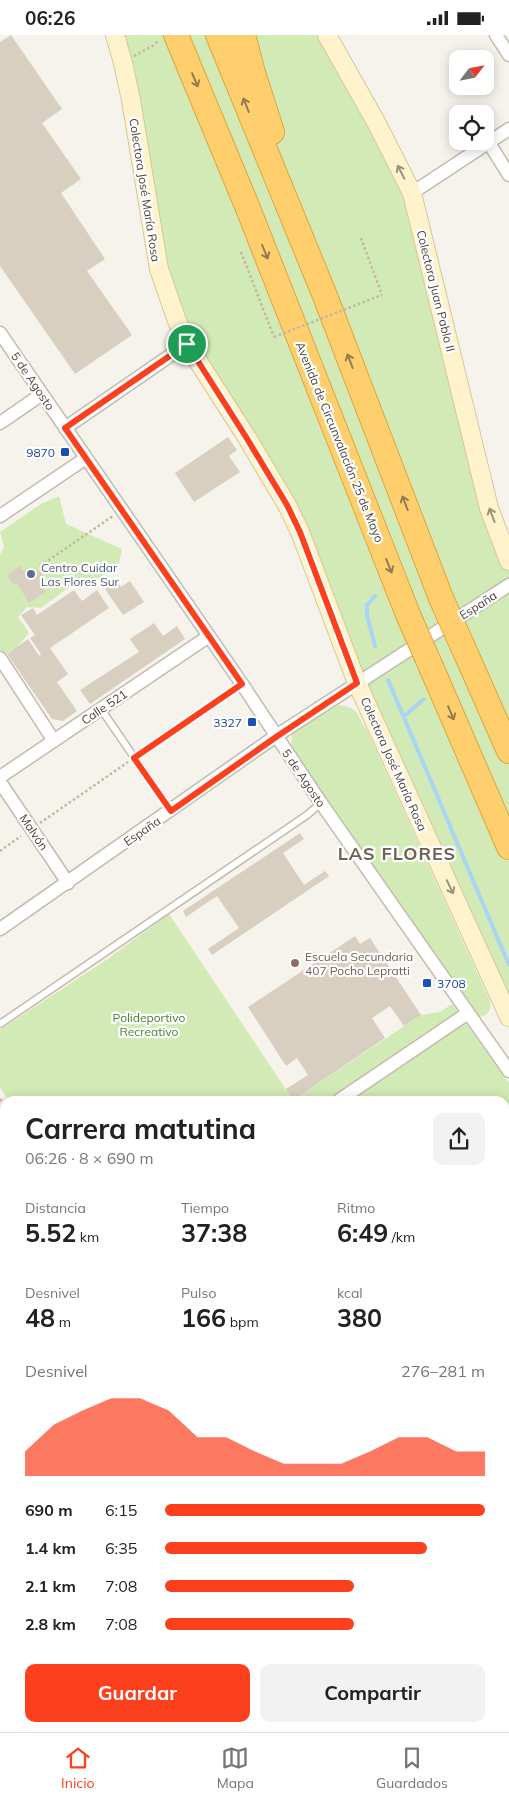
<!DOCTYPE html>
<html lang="es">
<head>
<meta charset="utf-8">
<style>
  :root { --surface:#fff; --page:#f2f2f2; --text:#222; --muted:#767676; --line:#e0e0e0; --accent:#fc3f1d }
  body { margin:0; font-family:Mulish,sans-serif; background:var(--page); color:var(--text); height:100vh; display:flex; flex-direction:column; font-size:19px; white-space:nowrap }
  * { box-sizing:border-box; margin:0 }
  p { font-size:16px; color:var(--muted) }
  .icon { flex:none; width:28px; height:28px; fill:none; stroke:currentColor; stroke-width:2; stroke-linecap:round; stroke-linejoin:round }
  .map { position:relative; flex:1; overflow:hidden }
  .sheet { position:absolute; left:0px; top:1061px; width:510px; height:636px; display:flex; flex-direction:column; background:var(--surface); border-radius:15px 15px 0 0; box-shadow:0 2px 12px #0003 }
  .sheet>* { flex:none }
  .needle { width:32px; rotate:58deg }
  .buttons { position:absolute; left:449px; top:15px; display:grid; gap:10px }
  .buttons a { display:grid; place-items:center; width:45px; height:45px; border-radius:10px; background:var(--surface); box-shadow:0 2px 12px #0003; font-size:25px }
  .pin { position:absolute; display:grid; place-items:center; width:42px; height:42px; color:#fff; margin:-21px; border:2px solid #fff; border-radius:50%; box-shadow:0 1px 5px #0007 }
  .round { display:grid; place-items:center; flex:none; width:52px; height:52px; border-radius:10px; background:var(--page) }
  .summary { display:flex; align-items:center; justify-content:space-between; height:85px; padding:0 25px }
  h1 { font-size:28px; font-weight:700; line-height:38px }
  .figures { display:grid; grid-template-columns:repeat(3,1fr); gap:8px; height:85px; padding:5px 25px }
  .figures div { display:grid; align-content:center }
  .figures b { font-size:25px; font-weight:700 }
  .figures small { font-size:14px; font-weight:400 }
  .figures p { font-size:14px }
  .chart { height:140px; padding:10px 25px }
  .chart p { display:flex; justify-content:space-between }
  .chart svg { width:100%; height:90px; margin-top:5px; fill:var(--accent); opacity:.7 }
  .action { display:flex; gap:10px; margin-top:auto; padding:10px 25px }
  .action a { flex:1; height:58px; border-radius:10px; background:var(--accent); color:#fff; font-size:20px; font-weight:700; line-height:58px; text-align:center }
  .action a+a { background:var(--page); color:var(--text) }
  ul { padding:0 25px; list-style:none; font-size:16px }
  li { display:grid; grid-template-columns:80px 60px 1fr; align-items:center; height:38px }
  li i { height:12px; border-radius:6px; background:var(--accent) }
  .status { display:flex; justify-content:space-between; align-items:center; height:35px; padding:0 25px; background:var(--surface); direction:ltr }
  .status svg { height:14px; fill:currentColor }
  .tabs { display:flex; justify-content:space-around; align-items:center; height:70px; border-top:1px solid var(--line); background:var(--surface); font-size:14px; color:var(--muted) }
  .tabs a { display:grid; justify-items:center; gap:2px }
  .tabs .on { color:var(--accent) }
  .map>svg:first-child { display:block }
  .green { fill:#d2eab5 }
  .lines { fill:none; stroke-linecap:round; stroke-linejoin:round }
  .stream { stroke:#a9d4f2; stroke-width:4 }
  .building { fill:#d8cfc1 }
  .service-casing { stroke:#c2bbae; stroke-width:9 }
  .minor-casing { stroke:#c2bbae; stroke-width:15 }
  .secondary-casing { stroke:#d6c79b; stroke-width:20 }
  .motorway-casing { stroke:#e0a43c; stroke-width:26 }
  .path { stroke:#c4b79f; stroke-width:2.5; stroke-dasharray:2.5 2.5; stroke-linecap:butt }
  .service { stroke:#fff; stroke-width:6 }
  .minor { stroke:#fff; stroke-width:12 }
  .secondary { stroke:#fff3cd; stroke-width:18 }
  .motorway { stroke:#ffcf6e; stroke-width:24 }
  .motorway-bridge-casing { stroke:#e0a43c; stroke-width:26; stroke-linecap:butt }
  .path-bridge { stroke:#c4b79f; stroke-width:2.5; stroke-dasharray:2.5 2.5; stroke-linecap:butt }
  .motorway-bridge { stroke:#ffcf6e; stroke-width:24 }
  .oneway { stroke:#937c4e }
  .oneway2 { stroke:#9c937c }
  .route-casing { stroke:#fff; stroke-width:10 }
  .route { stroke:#fc3f1d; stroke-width:6 }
  .transit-dot { fill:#1a4fb4; stroke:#fff; stroke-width:2 }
  .service-dot { fill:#5c6f8a; stroke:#fff; stroke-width:2 }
  .education-dot { fill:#8d6e63; stroke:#fff; stroke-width:2 }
  .labels { text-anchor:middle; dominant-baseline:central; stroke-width:4.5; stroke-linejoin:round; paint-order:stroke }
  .street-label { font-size:12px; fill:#4b4439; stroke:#fff }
  .transit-label { font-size:12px; fill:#164399; stroke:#fff; text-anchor:end }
  .service-label { font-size:12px; fill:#4e5e75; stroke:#fff; text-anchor:start }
  .education-label { font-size:12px; fill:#785e54; stroke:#fff; text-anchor:start }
  .park-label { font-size:12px; fill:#4a7f2a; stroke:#fff }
  .district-label { font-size:18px; font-weight:bold; letter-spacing:1px; fill:#6e6250; stroke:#fff }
</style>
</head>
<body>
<div class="status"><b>06:26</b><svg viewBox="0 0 49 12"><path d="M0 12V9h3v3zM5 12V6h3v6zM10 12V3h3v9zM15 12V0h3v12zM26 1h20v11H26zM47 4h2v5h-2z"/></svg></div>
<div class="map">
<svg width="509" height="1697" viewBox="0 0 509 1697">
  <rect width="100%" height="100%" fill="#f6f3ec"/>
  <path class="green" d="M115,0H327L412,158L509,526V982L300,497L176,283Z
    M59,461L66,489L122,514L118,533L89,548L68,553L41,573L27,572L18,582L29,598L16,613L4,620L0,614V520L4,512L0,497L41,469Z
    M338,670C361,673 355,679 367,695L489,964C492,974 490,978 481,982L475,980L465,968L291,711L292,700L295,697Z
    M169,879L293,1065L421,980L440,977L452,969L509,1048V1396L505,1398V1066H9L0,1052V995L106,925Z
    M0,1077L5,1084V1355L0,1351Z
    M0,1542L5,1546V1592L0,1595Z
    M5,1645V1692H151L158,1697H0V1646Z"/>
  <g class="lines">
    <path class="stream" d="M375,561L367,570V581L375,611
      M388,645L509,930
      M404,681L424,664"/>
  </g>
  <path class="building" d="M11,0L62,74L42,88L81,144L61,158L105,224L87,236L132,300L75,339L0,231V7Z
    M228,402L237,415L229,421L240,437L194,467L175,438Z
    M20,531L22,535L42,536L45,557L29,568L17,548L13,550L7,540Z
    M117,546L121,552L130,546L144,567L123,580L105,554Z
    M74,555L82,566L97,555L109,573L50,613L68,639L57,647L77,676L63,686L52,684L7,619L28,604L39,621L41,619L30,603L35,600L21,580L33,573L37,580Z
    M154,588L163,601L177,591L185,604L90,669L80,655L139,617L130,604Z
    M300,798L304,804L283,818L304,850L325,836L329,841L212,920L208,914L239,893L217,861L186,882L183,876Z
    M355,901L360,909L370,903L421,980L404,991L390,971L372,983L385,1003L293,1065L286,1054L308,1040L297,1023L286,1031L248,972Z
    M505,1592L509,1598L505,1602Z"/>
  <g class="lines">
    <g class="service-casing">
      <path id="service" d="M101,674L171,776
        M0,989L307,780L321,768
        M0,1400L5,1402
        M0,1519L5,1523"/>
    </g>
    <g class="minor-casing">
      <path id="minor" d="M496,0L509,20
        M489,108L509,140
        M412,158L509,94
        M0,298L242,649L321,768L509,1036
        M0,388L42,359
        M65,393L187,309
        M0,481L86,423
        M0,623L54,706
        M0,742L209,601
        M0,747L68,848
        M0,894L276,701L509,550
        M338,1066L468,978
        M505,1527L509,1533
        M505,1690L509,1691
        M282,1692L291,1697"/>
    </g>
    <g class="secondary-casing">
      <path id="secondary" d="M115,0L123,28L131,65L159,234L176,283L187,309L246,401L287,470L300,497L357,648L509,982
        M327,0L376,87L412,158L489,473L509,526
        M505,1415L509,1414
        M0,1614L5,1612"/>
    </g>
    <g class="motorway-casing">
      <path id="motorway" d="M176,0L247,171L409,582
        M218,0L325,261L441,563
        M243,0L253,38L272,97
        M463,612L509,716
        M432,634L509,812"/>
    </g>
    <path class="path" d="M134,21L154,10L159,5
      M361,203L382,260
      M241,217L274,302
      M40,531L113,481
      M141,719L233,655
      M40,788L128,727
      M0,816L21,801
      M0,1064L5,1072"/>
    <use href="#service" class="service"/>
    <use href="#minor" class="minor"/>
    <use href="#secondary" class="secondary"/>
    <use href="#motorway" class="motorway"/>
    <g class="motorway-bridge-casing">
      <path id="motorway-bridge" d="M441,563L463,612
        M409,582L432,634"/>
    </g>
    <path class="path-bridge" d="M274,302L382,260"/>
    <use href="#motorway-bridge" class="motorway-bridge"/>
  </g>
  <defs><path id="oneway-shaft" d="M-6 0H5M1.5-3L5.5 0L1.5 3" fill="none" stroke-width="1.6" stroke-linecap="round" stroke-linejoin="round" transform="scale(1.25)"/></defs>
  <g class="oneway">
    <use href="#oneway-shaft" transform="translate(195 45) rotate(67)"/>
    <use href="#oneway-shaft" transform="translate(246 70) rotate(-112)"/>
    <use href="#oneway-shaft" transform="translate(265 217) rotate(68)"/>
    <use href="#oneway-shaft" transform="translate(350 326) rotate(-111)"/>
    <use href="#oneway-shaft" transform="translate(405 468) rotate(-111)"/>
    <use href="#oneway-shaft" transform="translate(389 531) rotate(68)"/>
    <use href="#oneway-shaft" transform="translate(451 678) rotate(67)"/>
  </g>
  <g class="oneway2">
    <use href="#oneway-shaft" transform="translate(401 137) rotate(-117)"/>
    <use href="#oneway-shaft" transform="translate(492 480) rotate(-110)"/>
    <use href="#oneway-shaft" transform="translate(450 852) rotate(65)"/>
  </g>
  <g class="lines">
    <g class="route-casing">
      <path id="route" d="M187,309L246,402L287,470L300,497L357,648L276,702L171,776L134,723L242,649L65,393Z"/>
    </g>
    <use href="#route" class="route"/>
  </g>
  <g class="transit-dot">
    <rect x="60" y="412" width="10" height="10" rx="2.5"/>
    <rect x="247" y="682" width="10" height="10" rx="2.5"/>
    <rect x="422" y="943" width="10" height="10" rx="2.5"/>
  </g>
  <circle class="service-dot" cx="31" cy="539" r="5"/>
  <circle class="education-dot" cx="295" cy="928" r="5"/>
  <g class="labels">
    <g class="street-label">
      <text transform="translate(145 155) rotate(81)">Colectora José María Rosa</text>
      <text transform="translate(436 256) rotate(76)">Colectora Juan Pablo II</text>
      <text transform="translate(33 346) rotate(56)">5 de Agosto</text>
      <text transform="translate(340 407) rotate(68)">Avenida de Circunvalación 25 de Mayo</text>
      <text transform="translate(478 570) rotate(-33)">España</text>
      <text transform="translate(104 672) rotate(-34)">Calle 521</text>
      <text transform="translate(394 729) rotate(66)">Colectora José María Rosa</text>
      <text transform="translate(304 743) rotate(56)">5 de Agosto</text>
      <text transform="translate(142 796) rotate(-35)">España</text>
      <text transform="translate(34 797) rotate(56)">Malvón</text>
    </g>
    <g class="transit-label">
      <text x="55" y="417">9870</text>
      <text x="242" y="687">3327</text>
      <text x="437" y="948" text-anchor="start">3708</text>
    </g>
    <g class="service-label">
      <text x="41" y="532">Centro Cuidar<tspan x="41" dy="14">Las Flores Sur</tspan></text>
    </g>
    <g class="education-label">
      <text x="305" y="921">Escuela Secundaria<tspan x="305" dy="14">407 Pocho Lepratti</tspan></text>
    </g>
    <g class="park-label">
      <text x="149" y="982">Polideportivo<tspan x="149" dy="14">Recreativo</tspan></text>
    </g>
    <g class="district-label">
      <text x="397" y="818">LAS FLORES</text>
    </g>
  </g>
</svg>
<div class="buttons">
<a><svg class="needle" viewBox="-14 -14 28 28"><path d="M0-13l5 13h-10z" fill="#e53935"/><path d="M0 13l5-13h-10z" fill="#767676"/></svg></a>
<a><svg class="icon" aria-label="locate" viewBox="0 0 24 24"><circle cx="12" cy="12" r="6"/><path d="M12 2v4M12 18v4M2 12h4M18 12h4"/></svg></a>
</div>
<div class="pin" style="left:187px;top:309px;background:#1e9e55"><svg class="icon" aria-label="arrive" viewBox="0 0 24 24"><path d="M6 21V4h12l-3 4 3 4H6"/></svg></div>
<section class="sheet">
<div class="summary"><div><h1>Carrera matutina</h1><p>06:26 · 8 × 690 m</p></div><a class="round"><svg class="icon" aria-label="share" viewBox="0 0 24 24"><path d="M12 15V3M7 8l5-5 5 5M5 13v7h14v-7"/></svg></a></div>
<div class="figures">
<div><p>Distancia</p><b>5.52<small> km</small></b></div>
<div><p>Tiempo</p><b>37:38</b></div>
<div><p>Ritmo</p><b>6:49<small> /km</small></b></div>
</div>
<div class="figures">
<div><p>Desnivel</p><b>48<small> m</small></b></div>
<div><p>Pulso</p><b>166<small> bpm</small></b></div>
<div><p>kcal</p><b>380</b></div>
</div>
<div class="chart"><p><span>Desnivel</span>276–281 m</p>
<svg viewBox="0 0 160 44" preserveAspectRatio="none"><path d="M0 44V32L10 19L20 12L30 6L40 6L50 12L60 25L70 25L80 32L90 38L100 38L110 38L120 32L130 25L140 25L150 32L160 32V44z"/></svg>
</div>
<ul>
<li><b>690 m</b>6:15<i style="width:100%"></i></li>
<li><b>1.4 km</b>6:35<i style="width:82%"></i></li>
<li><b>2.1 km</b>7:08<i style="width:59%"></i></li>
<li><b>2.8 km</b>7:08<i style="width:59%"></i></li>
</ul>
<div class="action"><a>Guardar</a><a>Compartir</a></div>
</section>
</div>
<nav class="tabs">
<a class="on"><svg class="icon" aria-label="home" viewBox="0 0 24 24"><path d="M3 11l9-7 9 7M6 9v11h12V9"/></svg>Inicio</a>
<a><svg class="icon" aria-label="map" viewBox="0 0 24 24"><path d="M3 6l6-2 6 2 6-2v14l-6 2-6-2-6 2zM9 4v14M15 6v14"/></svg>Mapa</a>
<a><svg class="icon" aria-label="saved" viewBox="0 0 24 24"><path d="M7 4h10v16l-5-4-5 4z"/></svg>Guardados</a>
</nav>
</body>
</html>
